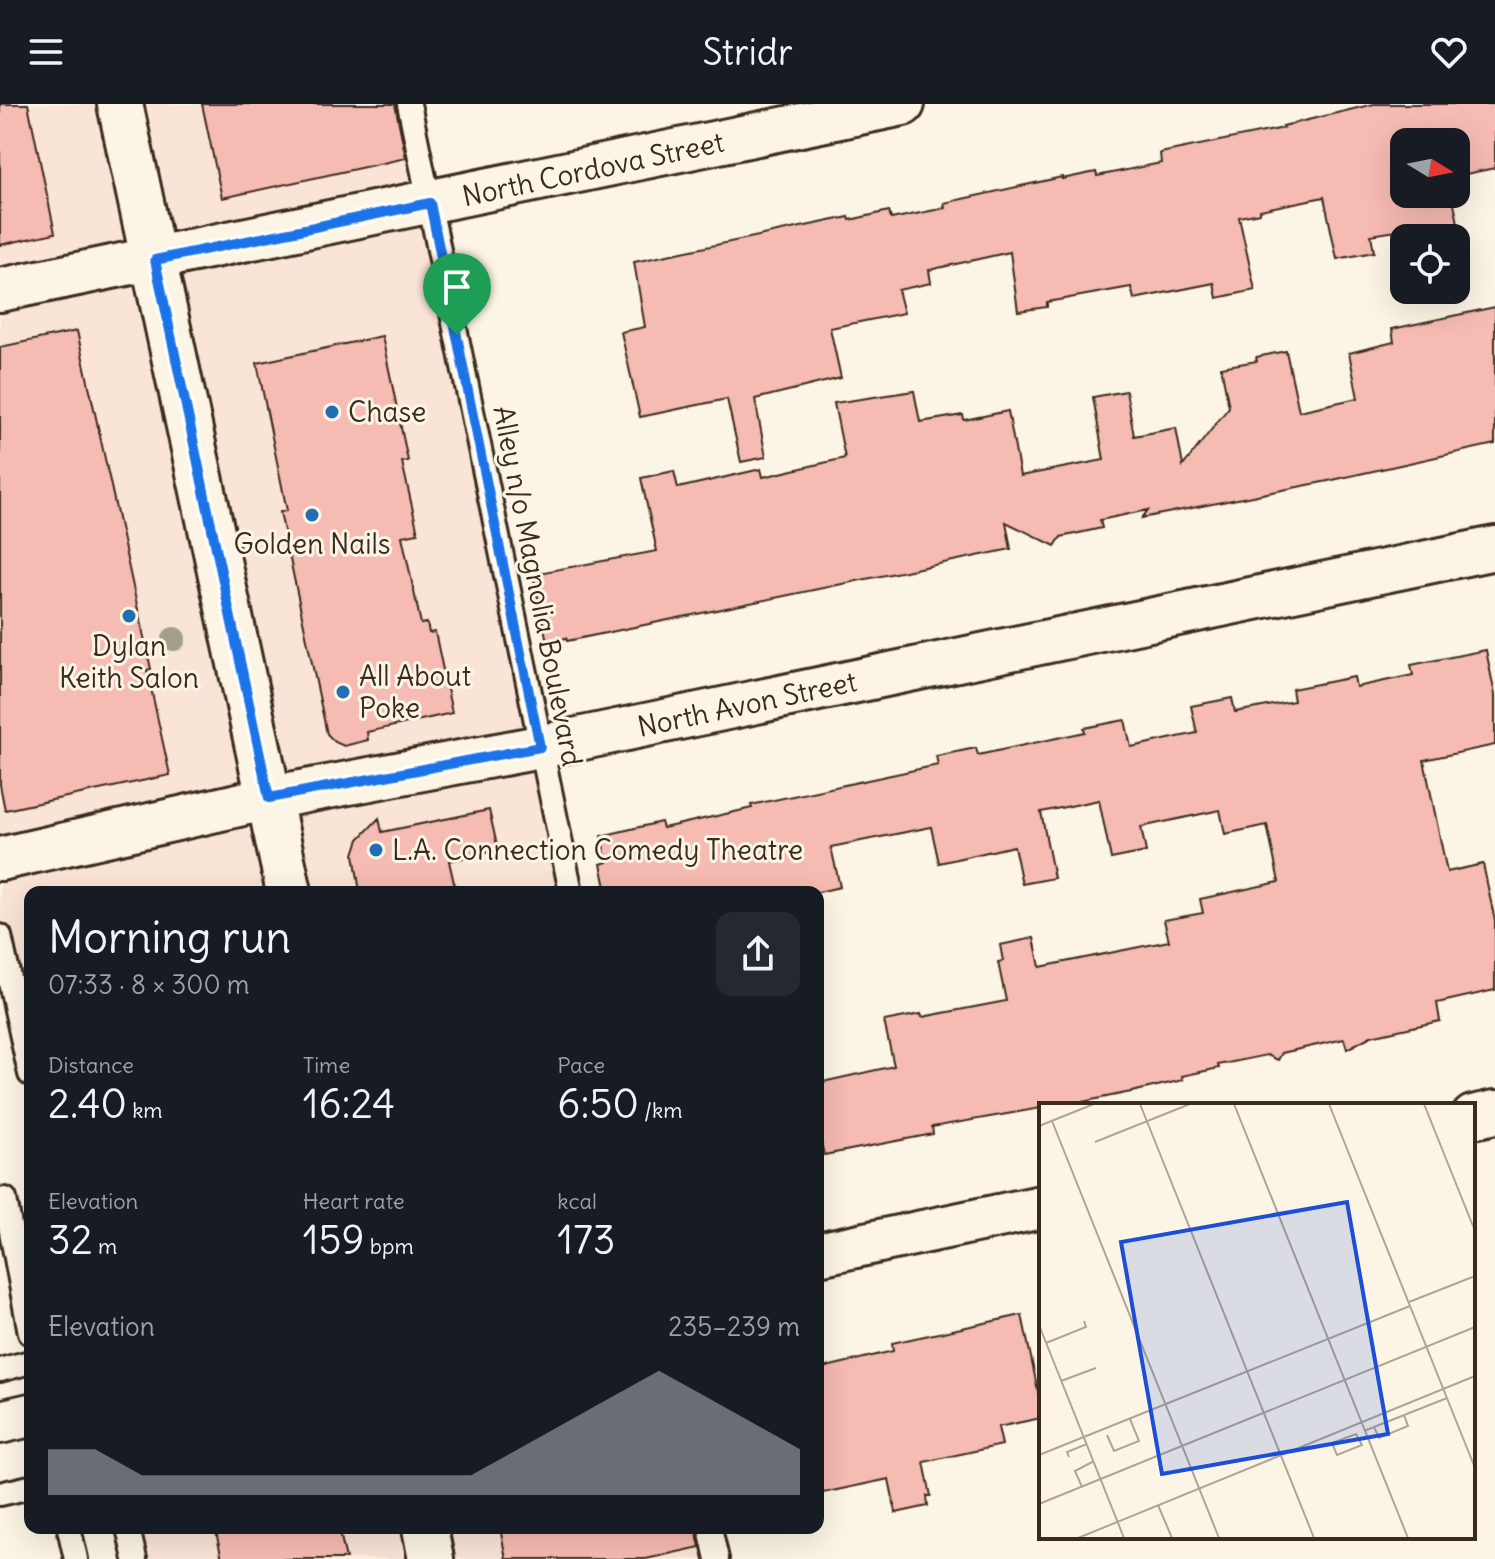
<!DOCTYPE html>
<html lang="en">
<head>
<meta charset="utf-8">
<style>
  :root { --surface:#171b24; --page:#242831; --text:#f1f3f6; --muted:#9ea1a6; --accent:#8c9099 }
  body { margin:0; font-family:Delius,sans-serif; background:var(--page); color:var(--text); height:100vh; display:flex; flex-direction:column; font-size:30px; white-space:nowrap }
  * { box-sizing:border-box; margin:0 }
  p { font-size:26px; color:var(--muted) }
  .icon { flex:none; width:44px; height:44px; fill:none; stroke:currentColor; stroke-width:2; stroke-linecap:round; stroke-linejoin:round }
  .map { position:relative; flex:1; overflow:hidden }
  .side { position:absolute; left:24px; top:782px; width:800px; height:648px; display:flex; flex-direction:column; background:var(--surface); border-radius:16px; box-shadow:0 8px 32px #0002 }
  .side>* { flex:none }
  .needle { width:52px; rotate:100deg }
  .tools { position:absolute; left:1390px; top:24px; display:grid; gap:16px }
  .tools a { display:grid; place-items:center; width:80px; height:80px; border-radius:16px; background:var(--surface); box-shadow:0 8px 32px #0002; font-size:40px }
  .pin { position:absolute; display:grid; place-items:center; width:68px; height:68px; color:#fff; margin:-82px -34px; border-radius:50% 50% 50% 0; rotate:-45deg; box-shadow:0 0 8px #0007 }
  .pin .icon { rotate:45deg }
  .round { display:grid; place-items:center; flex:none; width:84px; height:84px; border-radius:16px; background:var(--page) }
  .overview { display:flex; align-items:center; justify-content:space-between; height:136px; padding:0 24px }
  h1 { font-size:44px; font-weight:600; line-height:60px }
  .stats { display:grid; grid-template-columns:repeat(3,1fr); gap:12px; height:136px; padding:8px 24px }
  .stats div { display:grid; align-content:center }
  .stats b { font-size:40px; font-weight:600 }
  .stats small { font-size:22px; font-weight:400 }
  .stats p { font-size:22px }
  .chart { height:224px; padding:16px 24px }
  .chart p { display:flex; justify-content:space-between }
  .chart svg { width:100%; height:144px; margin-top:8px; fill:var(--accent); opacity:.7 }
  header { display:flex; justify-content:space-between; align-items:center; height:104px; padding:0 24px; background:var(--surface); font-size:36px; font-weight:600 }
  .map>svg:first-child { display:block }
  .built { fill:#fae4d6 }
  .building { fill:#f6bbb2; stroke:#3b2a1e; stroke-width:2 }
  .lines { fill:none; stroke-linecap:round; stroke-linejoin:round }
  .service-casing { stroke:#3b2a1e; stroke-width:28 }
  .minor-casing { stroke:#3b2a1e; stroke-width:48 }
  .secondary-casing { stroke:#3b2a1e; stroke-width:50 }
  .service { stroke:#fcf5e5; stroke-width:22 }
  .minor { stroke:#fcf5e5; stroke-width:42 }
  .secondary { stroke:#fcf5e5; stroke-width:44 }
  .tree { fill:#a39e89 }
  .route-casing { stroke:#fff; stroke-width:16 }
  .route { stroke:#1a73e8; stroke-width:10 }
  .poi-dot { fill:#1f6fb2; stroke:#fcf5e5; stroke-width:3 }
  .labels { text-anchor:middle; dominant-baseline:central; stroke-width:6; stroke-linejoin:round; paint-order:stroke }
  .street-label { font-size:28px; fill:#3b2a1e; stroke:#fcf5e5 }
  .poi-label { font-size:28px; fill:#3b2a1e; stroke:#fcf5e5; text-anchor:start }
  .inset-road { fill:none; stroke:#afa495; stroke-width:2 }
  .view { fill:#1d4ed8; fill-opacity:0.15; stroke:#1d4ed8; stroke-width:4 }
  .inset-edge { fill:none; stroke:#3b2a1e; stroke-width:4 }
</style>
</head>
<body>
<header><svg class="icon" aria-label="menu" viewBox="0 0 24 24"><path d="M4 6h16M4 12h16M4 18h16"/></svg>Stridr<svg class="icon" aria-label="heart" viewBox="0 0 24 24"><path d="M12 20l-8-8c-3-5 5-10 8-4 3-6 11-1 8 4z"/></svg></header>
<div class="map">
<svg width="1495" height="1455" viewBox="0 0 1495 1455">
  <rect width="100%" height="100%" fill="#fcf5e5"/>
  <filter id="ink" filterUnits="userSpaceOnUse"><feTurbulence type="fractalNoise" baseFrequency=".0125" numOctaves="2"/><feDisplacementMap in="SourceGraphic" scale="16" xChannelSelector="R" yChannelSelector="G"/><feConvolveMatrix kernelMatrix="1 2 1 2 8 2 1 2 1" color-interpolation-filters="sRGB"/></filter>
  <g filter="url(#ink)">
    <path class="built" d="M0,0H404L567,788H30V970L0,832Z
      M128,1424H699L705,1455H135Z"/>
    <path class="building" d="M0,0H28L55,129L0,141Z
      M202,0H395L406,54L222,94Z
      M1374,0H1495V64L1456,72V38H1404V90H1452L1458,119L1428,125L1427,122L1371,131L1374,148L1337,155L1324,93L1260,106V109L1239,113L1255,186L1217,194L1214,179L1134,195L1131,183L1047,198V203L1018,207L1010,148L929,166L931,179L898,186L904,209L830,224L841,274L755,295L766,353L741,358L727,295L640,313L621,228L645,223L634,158L849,113L850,116L889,107L891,115L945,104L944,99L1062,73V75L1096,68L1097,72L1161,59L1160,49L1284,24L1283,22Z
      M1495,203V340L1328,377L1142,414L1148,406L1100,416L1102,424L1061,433L1055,442L1006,418L1011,445L567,537L566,534L547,538L533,470L657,447L641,374L674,367L678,384L761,365L763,373L845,354L834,299L914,287L920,318L963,311L964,316L1008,307L1020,372L1104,356L1093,293L1126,287L1134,332L1176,324L1183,362L1229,303L1221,263L1257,257L1256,253L1286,247L1299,307L1358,294L1349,249L1394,238L1392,225Z
      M77,227L151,565L147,566L170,671L5,706L0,681V243Z
      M382,232L408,357L402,358L418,429L402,432L421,520L427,519L429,529L435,528L452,609L367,628L368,636L344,642L335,638L327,630L280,408L287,407L257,259Z
      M1486,546L1495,591V641L1424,656L1447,768L1483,760L1495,817V886L1437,899L1440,917L1371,932L1347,945L1344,935L1282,949L1278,956L1267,951L1218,961L1219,964L1182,972L1183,976L1136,987L1067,1001H1041V1004L932,1023L933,1030L824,1051L818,1025V979L894,962L884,917L921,910L922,913L1006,897L998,858L1003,857L1000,841L1034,834L1040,863L1169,837L1164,816L1203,809L1200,795L1279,778L1267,721L1225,730L1220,706L1141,723L1146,748L1111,755L1099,696L1041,708L1054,774L1022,780L1014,742L939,759L931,723L831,743L840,783L818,788H607L601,760L607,758L601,732L661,718L663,724L752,704L751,701L938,661L936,652L976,644L978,651L1085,628L1084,624L1125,616L1131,643L1197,629L1191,602L1232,594L1235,608L1294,597L1292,585L1354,573L1356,583L1413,571L1411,561Z
      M489,706L498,746L449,757L456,788H360L354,750L359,735L379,714L382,728Z
      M1022,1211L1041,1301V1314L998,1323L1002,1341L924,1358L931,1392H927L928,1402L896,1409L889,1375L818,1390V1265L893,1247L892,1239Z
      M215,1424H339L346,1455H222Z
      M500,1424H696L700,1443L646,1455H506Z"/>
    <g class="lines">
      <g class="service-casing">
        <path id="service" d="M409,0L571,788
          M0,832L30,970
          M0,1096L5,1095L30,1229
          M0,1266L30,1258
          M0,1390L30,1383
          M69,1424L76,1455
          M128,1424L135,1455
          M710,1424L717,1455"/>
      </g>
      <g class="minor-casing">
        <path id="minor" d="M0,186L903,0
          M0,755L269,694L540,643L1495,444
          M1473,1013L1495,1008
          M818,1150L1041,1103
          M0,1318L30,1311"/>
      </g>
      <g class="secondary-casing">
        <path id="secondary" d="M120,0L289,788
          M425,1424L431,1455"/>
      </g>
      <use href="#service" class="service"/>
      <use href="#minor" class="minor"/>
      <use href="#secondary" class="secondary"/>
    </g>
    <circle class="tree" cx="174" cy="535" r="12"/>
  </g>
  <g class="lines" filter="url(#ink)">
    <g class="route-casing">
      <path id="route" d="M430,99L540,643L269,694L155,156Z"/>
    </g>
    <use href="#route" class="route"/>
  </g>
  <g class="poi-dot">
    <circle cx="332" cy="308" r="8"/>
    <circle cx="312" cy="411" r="8"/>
    <circle cx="129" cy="512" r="8"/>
    <circle cx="343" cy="588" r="8"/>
    <circle cx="376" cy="746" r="8"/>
  </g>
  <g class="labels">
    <g class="street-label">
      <text transform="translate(593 65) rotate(-12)">North Cordova Street</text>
      <text transform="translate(538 482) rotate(79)">Alley n/o Magnolia Boulevard</text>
      <text transform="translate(747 600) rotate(-12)">North Avon Street</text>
    </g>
    <g class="poi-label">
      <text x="348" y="308">Chase</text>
      <text x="312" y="440" text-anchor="middle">Golden Nails</text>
      <text x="129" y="542" text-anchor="middle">Dylan<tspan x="129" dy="32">Keith Salon</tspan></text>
      <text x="359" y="572">All About<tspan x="359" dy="32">Poke</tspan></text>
      <text x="392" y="746">L.A. Connection Comedy Theatre</text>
    </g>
  </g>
  <g transform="translate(1039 999)">
    <rect width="436" height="436" fill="#fcf5e5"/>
    <path class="inset-road" d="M101,1L275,435M195,1L369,435M290,1L436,365M385,1L436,128M13,18L180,435M0,23L55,1M56,39L151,1M370,199L436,173M0,222L85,435M7,240L47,224L45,218M22,278L57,265M335,324L340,335L369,323L365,312M325,328L408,295M317,331L323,342L298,352L293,340ZM68,332L75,348L100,338L91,316M0,352L371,203M30,354L28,349L48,341M43,384L36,368L55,358M0,401L436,224M119,402L133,435M39,435L436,273"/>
    <path class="view" d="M308,99L349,331L123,371L82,139Z"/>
    <rect width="436" height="436" class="inset-edge"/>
  </g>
</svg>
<div class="tools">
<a><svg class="needle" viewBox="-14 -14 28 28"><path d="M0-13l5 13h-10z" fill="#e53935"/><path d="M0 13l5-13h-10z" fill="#9ea1a6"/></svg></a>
<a><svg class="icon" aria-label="locate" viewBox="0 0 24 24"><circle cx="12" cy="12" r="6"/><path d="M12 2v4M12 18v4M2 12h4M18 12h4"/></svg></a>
</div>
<div class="pin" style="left:457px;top:231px;background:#1e9e55"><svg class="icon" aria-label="arrive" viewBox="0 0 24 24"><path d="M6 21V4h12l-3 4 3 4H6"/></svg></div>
<section class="side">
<div class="overview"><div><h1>Morning run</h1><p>07:33 · 8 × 300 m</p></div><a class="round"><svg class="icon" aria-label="share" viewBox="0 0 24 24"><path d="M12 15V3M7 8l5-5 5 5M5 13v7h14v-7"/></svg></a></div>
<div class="stats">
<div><p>Distance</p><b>2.40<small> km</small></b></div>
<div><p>Time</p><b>16:24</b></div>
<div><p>Pace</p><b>6:50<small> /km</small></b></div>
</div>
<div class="stats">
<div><p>Elevation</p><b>32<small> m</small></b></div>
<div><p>Heart rate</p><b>159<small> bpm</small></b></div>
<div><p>kcal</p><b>173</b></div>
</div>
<div class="chart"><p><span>Elevation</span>235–239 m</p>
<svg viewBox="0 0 160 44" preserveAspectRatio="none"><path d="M0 44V30L10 30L20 38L30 38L40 38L50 38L60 38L70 38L80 38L90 38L100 30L110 22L120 14L130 6L140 14L150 22L160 30V44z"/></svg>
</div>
</section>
</div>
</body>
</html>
